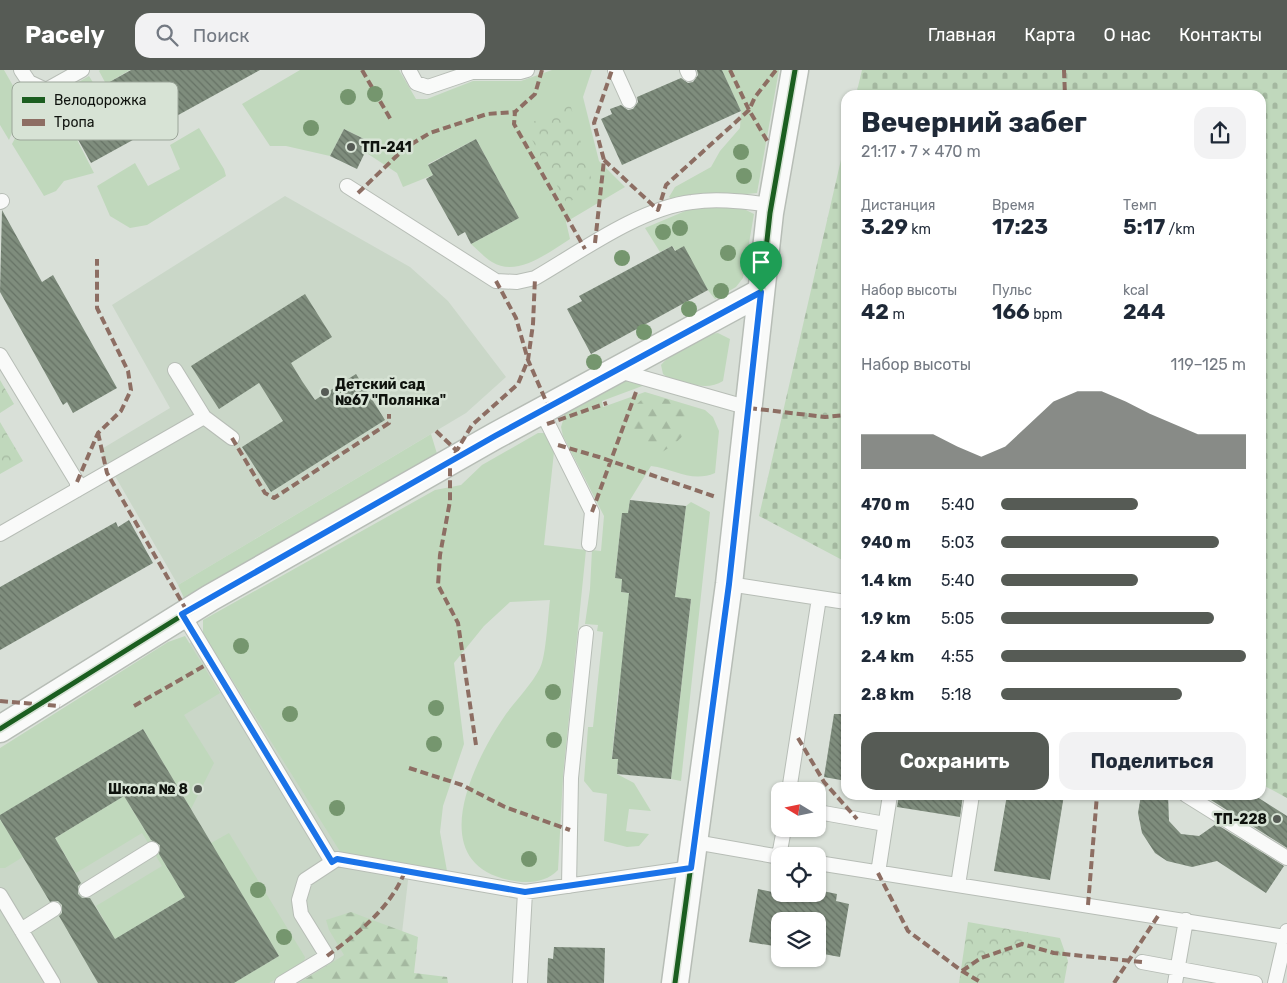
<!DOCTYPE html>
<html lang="ru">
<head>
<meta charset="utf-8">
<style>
  :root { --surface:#fff; --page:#f2f2f3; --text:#1f2937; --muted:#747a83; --accent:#565b55 }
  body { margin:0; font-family:Rubik,sans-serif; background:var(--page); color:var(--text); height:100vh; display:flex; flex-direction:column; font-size:19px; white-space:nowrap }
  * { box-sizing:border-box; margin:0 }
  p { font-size:16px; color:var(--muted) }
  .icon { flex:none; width:28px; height:28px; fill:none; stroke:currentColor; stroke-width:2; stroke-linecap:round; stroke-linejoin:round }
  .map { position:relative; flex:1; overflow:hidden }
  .sheet { position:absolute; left:841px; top:20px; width:425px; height:710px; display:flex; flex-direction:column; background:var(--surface); border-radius:15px; box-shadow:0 1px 4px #0004 }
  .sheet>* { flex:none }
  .needle { width:32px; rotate:280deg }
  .fabs { position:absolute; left:771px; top:712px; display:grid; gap:10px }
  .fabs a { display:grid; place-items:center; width:55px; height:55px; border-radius:10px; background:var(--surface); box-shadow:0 1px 4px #0004; font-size:25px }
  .pin { position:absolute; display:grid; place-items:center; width:42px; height:42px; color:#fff; margin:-51px -21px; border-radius:50% 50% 50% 0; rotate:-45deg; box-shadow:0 0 5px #0007 }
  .pin .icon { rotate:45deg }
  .round { display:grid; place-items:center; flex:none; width:52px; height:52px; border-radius:15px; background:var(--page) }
  .head { display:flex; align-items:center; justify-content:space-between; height:85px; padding:0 20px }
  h1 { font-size:28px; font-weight:700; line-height:38px }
  .stats { display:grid; grid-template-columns:repeat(3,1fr); gap:8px; height:85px; padding:5px 20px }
  .stats div { display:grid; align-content:center }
  .stats b { font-size:21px; font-weight:700 }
  .stats small { font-size:14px; font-weight:400 }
  .stats p { font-size:14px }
  .chart { height:140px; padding:10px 20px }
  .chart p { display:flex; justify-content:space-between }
  .chart svg { width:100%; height:90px; margin-top:5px; fill:var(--accent); opacity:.7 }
  .cta { display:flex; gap:10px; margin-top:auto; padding:10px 20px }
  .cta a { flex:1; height:58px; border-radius:15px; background:var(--accent); color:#fff; font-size:20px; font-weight:700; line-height:58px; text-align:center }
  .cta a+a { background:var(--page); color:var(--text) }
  ul { padding:0 20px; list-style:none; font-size:16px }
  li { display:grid; grid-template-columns:80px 60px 1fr; align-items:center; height:38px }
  li i { height:12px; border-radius:6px; background:var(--accent) }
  header { display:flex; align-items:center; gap:30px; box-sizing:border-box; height:70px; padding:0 25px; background:var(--accent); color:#fff }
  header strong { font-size:24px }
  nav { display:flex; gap:28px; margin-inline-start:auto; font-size:18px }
  .search { width:350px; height:45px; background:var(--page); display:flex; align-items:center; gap:12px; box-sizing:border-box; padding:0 18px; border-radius:15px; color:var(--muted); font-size:19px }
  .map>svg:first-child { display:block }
  .built { fill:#cad7c8 }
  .grass { fill:#c0d8bc }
  .forest { fill:url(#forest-firs) }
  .cemetery { fill:url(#cemetery-stones) }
  .park { fill:url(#park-crowns) }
  .building { fill:url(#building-back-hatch); fill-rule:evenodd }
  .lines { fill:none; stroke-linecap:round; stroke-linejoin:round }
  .service-casing { stroke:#b7bdb6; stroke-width:16 }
  .minor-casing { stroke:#b7bdb6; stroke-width:29 }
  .service { stroke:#f9faf9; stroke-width:14 }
  .minor { stroke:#f9faf9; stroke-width:26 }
  .quiet { stroke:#8d6e63; stroke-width:4; stroke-dasharray:8 4; stroke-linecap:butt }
  .cycleway-casing { stroke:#d7e3d5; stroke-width:8 }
  .cycleway { stroke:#1b5e20; stroke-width:5 }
  .tree { fill:#75966e }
  .route-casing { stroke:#fff; stroke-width:10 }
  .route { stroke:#1a73e8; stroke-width:6 }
  .poi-dot { fill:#565b55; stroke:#d7e3d5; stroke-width:2 }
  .labels { text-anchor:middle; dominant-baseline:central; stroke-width:5; stroke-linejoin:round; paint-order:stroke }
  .poi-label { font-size:14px; font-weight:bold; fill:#0f130e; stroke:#d7e3d5; text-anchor:start }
  .key { fill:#d7e3d5; stroke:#9ba599; stroke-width:1 }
  .key-label { font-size:14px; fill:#0f130e }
</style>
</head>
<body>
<header>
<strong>Pacely</strong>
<div class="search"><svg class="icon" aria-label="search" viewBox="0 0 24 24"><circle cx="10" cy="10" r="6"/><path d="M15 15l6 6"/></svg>Поиск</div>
<nav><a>Главная</a><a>Карта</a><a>О нас</a><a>Контакты</a></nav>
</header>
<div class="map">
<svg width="1287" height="913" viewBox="0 0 1287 913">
  <defs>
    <pattern id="forest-firs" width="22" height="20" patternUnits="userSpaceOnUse" patternTransform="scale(1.25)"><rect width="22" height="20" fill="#c0d8bc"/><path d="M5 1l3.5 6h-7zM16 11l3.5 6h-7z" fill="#a4b8a0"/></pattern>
    <pattern id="cemetery-stones" width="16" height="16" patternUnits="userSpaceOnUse" patternTransform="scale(1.25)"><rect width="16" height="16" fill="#c0d8bc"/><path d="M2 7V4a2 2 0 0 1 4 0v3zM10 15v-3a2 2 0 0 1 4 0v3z" fill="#a4b8a0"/></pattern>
    <pattern id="park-crowns" width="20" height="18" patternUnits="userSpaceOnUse" patternTransform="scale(1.25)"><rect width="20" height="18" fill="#c0d8bc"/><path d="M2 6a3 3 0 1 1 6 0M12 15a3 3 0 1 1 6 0" fill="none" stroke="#a4b8a0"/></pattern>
    <pattern id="building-back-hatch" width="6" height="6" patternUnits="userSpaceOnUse" patternTransform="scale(1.25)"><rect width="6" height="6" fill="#7f8d7d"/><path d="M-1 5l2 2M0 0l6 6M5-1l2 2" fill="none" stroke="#667265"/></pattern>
  </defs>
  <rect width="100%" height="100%" fill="#d9e0d8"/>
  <path class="built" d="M285,126L410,197L448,231L506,307L466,343L178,515L100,380L170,338L112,235Z
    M273,527L415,749L398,898L372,913H0V689L190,573Z"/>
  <path class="grass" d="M0,0H4L24,35L9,70L0,55Z
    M100,0H144H130L106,14L99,1Z
    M300,0H399L416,29H427L473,11H521L552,0H592L583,27L599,91L625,117L566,152L570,169C549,182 517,208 492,192C484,187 478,180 471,174L519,148L476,69L428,94L433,105L403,117L397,103L365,82L370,72L344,59L330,86L286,76H270L242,34Z
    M722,0H779L757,123L674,131L669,127L675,117L711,97L720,81L740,58L741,41Z
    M89,6L97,19L72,33L76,40L65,46L94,103L64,111L56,121L44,126L12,74L30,40Z
    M199,58L224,99L226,106L147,155L130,158L110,146L97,116L135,93L148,116L180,99L170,75Z
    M719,137L742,138L754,144L743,208L736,217L715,229L672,176L660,182L645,158L690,139Z
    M718,263L730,269L723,311C706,322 686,312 667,307L663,304L661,295C674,280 698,265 718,263Z
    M624,309L645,315L602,331L603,337L645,322L705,340L713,347L719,361L715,403C692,413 674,399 651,396L630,430L628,443H622L615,508L622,509L621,522L636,524L618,624L612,688L618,689L617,704L634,713L651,741L629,739L626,761L649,764L639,776L627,777L604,771L607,724L593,722L584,711L588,657H593L603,562L597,561L598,555L585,554L590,519L592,480L601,481L604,446L563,366L561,357L566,341Z
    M538,363H547L552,371L554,382L544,475L586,480L563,706L558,800C546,813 526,814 509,810C423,792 474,690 506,644C517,629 532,614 540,598C546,587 548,545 550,530L510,532L484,556L454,593L464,674L443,736L440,762L447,801L341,783L203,563V550L435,420L461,415L482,395Z
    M431,364L438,387L184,528L178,515Z
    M691,432L710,442L681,711L671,709L691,530L675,527L686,436Z
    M185,566L220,623L184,645L214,693L191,739L143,659L0,745V678L168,572Z
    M124,726L185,827L115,869L96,836L162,796L142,763L76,803L55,768Z
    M0,749L23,787L5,798H0Z
    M229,763L305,887L304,892L269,913H234L279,886L211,773Z"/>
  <path class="forest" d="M650,324L694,338C689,363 681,371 659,384L632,373C629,348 627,338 650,324Z
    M351,842L418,867L414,903L447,907L448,913H299L344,885L329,860L326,850Z"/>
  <path class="cemetery" d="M862,0H1287V728L1261,714V25H856Z
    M846,68V492L759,446Z"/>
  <path class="park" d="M569,30L591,108L590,117L567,134L525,57Z
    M0,310L14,334L0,343Z
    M0,352L23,391L0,404Z
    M968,852L1060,868L1068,891L1064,913H959Z"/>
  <path class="building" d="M131,0H260L91,93L65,46L76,40L72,33Z
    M697,0H722L741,41L622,95L601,49L612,44L610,39L621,35L628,40L633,39L638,32L637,27L681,8L688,13L693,12L698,5Z
    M344,59L370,72L357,99L330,86Z
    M476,69L519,148L471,174L465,162L458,166L426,109L433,105L428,95Z
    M2,140L42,212L53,205L117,318L73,343L67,332L63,335L0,222Z
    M672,176L675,181L684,176L708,220L591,284L567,239L582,231L579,226Z
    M305,224L332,267L291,293L302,311L315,330L356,304L385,350L271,422L242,377L283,351L259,313L219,339L191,296Z
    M630,430L686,436L675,527L691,529L671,709L617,704L618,689H612L629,523L621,522L622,509L615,508L622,443H628Z
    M129,450L153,493L0,580V517L116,452L118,457Z
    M834,644H846V711L824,707Z
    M143,659L279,886L234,913H98L59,846L62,843V835L58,831L50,832L0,749V745ZM124,726L151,770L160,775L159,784L185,827L115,869L90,828H82L78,824V816L81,813L55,768Z
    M899,725H963L960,747L897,737Z
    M1007,725H1064L1050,810L994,801Z
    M1141,725H1168L1169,751L1181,764L1199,766L1216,754L1284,796L1266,823L1217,791L1192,797L1167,791L1155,783L1142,763L1138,743Z
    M1203,725H1254L1287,746V778Z
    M773,813L780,814V824H818V820L837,824L836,831L849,834L840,887L818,883V851H780V877L749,872L758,819L772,822Z
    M554,877L605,878L604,913H547L548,888L553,889Z"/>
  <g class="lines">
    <g class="service-casing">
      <path id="service" d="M21,0L29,12L46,20L82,0
        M409,0L416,13L428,17L472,2H520L527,0
        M615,0L629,31
        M687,0L689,4
        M347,116L496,211L517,212L535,208C580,182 640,138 692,132C719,128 745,132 772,135
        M0,132L2,131
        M0,285L77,412V420
        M175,300L204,347L232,368
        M619,301L749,338
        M542,342L592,442L589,474
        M0,464L204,347
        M729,514L846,532
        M183,544L332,792
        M789,721L819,528
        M1186,725L1287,788
        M818,742L885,754
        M695,772L780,787
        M779,786L784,759
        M818,793L1285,867
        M878,803L890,725
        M958,815L972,725
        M569,816L571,708L586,563
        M86,820L152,779
        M0,825L53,913
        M21,860L54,839
        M1142,892L1255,913
        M282,913L327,886L301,844L299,830L305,810L337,789L525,822L691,798
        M520,913L525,822
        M1175,913L1186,850
        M1275,913L1287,861"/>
    </g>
    <g class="minor-casing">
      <path id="minor" d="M0,659L210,528L495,366L761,222
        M675,913L729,514L770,143L795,0"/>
    </g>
    <use href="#service" class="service"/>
    <use href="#minor" class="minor"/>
    <path class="quiet" d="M362,0L391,50
      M542,0L535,24L515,42L514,54L585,179
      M730,0L749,40L769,74
      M1064,0L1065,25
      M604,90L658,140L666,115L749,40L755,27L776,0
      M358,123L405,78L430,63L487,44L515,42
      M595,173L604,90L594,53L612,0
      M496,211L516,248L528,290L549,338
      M749,338L825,347L846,345
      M547,354L607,333
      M436,361L457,381
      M98,363L107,403L187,541
      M232,368L265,423L274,428L389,353V344
      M558,375L599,387L716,427
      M77,412L98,363L121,341L131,320L128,301L97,238V189
      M592,442L636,322
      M0,631L60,636
      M134,636L211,592
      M798,668L824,712L857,749
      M476,675L458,553L438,515L440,485L450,431V392L472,355L518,314L528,290L533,254L535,208
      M409,698L462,715L505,737L570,760
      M878,803L908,861L962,901L982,913
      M1088,835L1097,725
      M327,886C358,863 391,838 405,801
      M962,901L981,888L1022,874L1054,883L1142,892
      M1114,913L1158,846"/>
    <g class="cycleway-casing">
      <path id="cycleway" d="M0,659L210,528L495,366L761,222
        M675,913L729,514L770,143L795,0"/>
    </g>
    <use href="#cycleway" class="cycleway"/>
  </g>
  <g class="tree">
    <circle cx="375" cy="24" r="8"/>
    <circle cx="348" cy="27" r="8"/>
    <circle cx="311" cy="58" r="8"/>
    <circle cx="741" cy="82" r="8"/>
    <circle cx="744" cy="106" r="8"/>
    <circle cx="680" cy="158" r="8"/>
    <circle cx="663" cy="162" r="8"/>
    <circle cx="728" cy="183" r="8"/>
    <circle cx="622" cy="188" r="8"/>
    <circle cx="721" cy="221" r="8"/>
    <circle cx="689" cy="239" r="8"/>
    <circle cx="644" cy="262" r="8"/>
    <circle cx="594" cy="292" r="8"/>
    <circle cx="241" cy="576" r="8"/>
    <circle cx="553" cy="622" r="8"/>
    <circle cx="436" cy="638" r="8"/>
    <circle cx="290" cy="644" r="8"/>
    <circle cx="554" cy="670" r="8"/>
    <circle cx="434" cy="674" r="8"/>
    <circle cx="337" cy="738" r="8"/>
    <circle cx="529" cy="789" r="8"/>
    <circle cx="258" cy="820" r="8"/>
    <circle cx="284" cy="867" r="8"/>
  </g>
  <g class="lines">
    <g class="route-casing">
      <path id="route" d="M761,222L729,514L691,798L525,822L337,789L332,792L182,544L495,366Z"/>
    </g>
    <use href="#route" class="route"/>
  </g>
  <g class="poi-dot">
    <circle cx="351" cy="77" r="5"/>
    <circle cx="325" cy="322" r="5"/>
    <circle cx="198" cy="719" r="5"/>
    <circle cx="1277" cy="749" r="5"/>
  </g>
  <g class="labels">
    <g class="poi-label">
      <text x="361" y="77">ТП-241</text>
      <text x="335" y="314">Детский сад<tspan x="335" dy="16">№67 "Полянка"</tspan></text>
      <text x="188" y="719" text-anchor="end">Школа № 8</text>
      <text x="1267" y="749" text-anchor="end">ТП-228</text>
    </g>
  </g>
  <rect x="12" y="12" width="166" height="58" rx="8" class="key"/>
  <rect x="22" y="27" width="23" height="6" fill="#1b5e20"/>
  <rect x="22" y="49" width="23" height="7" fill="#8d6e63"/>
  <g class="key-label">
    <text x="54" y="35">Велодорожка</text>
    <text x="54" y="57">Тропа</text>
  </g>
</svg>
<div class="fabs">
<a><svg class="needle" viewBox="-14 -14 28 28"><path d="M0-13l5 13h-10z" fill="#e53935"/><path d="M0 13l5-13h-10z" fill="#747a83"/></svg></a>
<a><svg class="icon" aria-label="locate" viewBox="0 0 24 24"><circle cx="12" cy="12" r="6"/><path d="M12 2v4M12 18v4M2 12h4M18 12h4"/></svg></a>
<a><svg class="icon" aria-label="layers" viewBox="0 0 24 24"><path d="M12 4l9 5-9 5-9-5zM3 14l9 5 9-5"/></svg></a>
</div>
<div class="pin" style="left:761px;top:222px;background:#1e9e55"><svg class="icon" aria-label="arrive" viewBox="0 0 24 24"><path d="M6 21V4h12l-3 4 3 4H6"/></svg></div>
<section class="sheet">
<div class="head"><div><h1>Вечерний забег</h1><p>21:17 · 7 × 470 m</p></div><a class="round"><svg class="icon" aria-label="share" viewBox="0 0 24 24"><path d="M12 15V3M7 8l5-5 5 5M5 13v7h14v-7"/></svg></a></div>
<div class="stats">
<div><p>Дистанция</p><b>3.29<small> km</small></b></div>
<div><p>Время</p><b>17:23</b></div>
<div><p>Темп</p><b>5:17<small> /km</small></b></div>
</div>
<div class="stats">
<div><p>Набор высоты</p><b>42<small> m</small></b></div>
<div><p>Пульс</p><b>166<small> bpm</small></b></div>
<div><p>kcal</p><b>244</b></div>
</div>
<div class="chart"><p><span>Набор высоты</span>119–125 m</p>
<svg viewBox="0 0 160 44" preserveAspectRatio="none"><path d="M0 44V27L10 27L20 27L30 27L40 33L50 38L60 33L70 22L80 11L90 6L100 6L110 11L120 17L130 22L140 27L150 27L160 27V44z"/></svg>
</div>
<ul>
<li><b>470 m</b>5:40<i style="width:56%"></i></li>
<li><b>940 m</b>5:03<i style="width:89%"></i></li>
<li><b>1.4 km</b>5:40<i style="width:56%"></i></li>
<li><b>1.9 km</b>5:05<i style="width:87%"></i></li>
<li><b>2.4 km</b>4:55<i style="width:100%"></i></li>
<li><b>2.8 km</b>5:18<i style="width:74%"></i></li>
</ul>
<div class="cta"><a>Сохранить</a><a>Поделиться</a></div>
</section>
</div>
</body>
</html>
